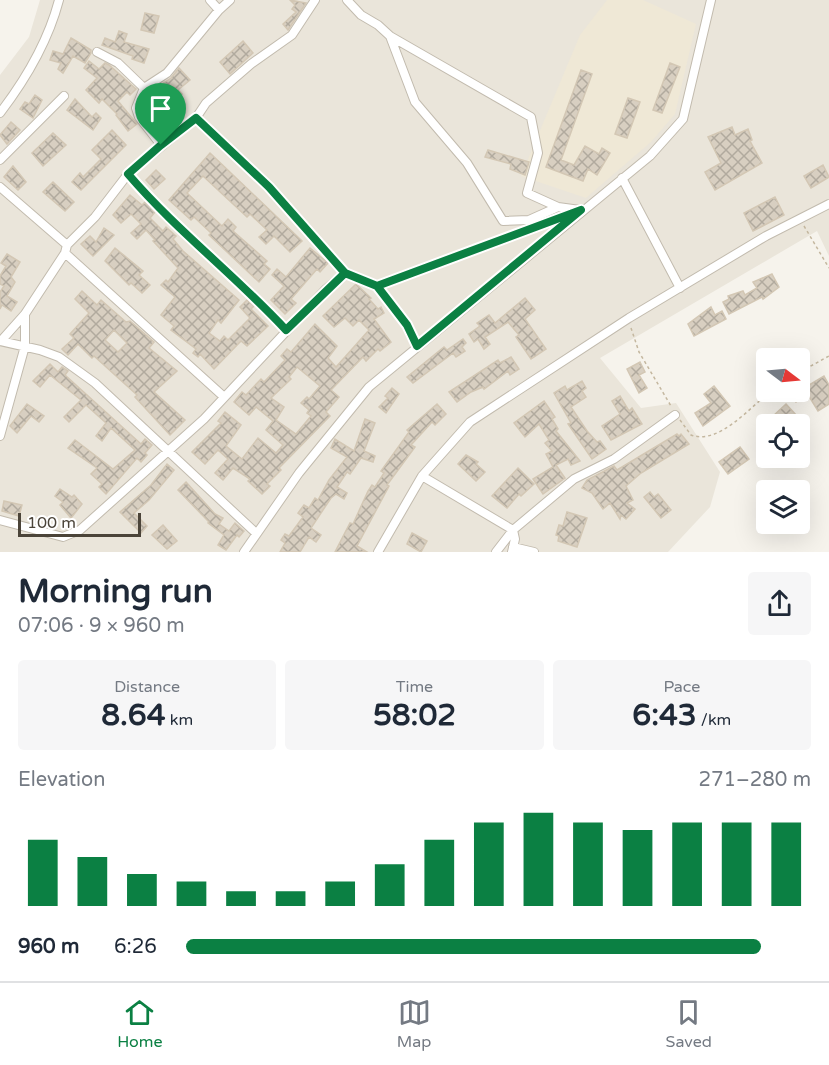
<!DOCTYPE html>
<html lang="en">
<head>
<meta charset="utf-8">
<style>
  :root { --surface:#fff; --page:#f6f6f7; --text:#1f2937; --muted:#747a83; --line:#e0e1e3; --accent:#0b8043 }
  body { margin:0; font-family:"Varela Round",sans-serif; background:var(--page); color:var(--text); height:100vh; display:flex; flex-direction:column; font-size:22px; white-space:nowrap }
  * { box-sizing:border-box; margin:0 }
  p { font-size:20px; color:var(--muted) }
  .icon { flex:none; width:33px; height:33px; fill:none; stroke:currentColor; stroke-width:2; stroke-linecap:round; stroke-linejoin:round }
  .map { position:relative; height:552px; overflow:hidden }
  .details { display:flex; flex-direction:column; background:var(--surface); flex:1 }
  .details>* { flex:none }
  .needle { width:39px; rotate:106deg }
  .buttons { position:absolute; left:756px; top:348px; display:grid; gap:12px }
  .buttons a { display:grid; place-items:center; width:54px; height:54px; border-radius:6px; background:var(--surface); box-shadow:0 6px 24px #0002; font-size:30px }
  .scale { position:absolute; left:18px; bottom:15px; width:123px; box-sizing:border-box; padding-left:6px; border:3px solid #4b4439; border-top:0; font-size:16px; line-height:21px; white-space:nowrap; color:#4b4439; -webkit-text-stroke:4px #fff; paint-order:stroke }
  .pin { position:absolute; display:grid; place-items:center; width:51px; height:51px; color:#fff; margin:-62px -26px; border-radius:50% 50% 50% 0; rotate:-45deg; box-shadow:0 0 6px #0007 }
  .pin .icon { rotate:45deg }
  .round { display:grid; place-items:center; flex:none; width:63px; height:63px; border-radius:6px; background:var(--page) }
  .overview { display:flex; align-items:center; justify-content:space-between; height:102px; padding:0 18px }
  h1 { font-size:33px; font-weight:700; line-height:45px }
  .stats { display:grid; grid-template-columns:repeat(3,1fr); gap:9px; height:102px; padding:6px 18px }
  .stats div { display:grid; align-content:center; border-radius:6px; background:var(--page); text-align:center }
  .stats b { font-size:30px; font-weight:700 }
  .stats small { font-size:16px; font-weight:400 }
  .stats p { font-size:16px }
  .chart { height:168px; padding:12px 18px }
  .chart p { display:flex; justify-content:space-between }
  .chart svg { width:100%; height:108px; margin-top:6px; stroke:var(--accent); stroke-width:6 }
  ul { padding:0 18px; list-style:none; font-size:20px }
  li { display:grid; grid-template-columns:96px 72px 1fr; align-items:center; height:45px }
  li i { height:15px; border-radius:8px; background:var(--accent) }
  .dock { display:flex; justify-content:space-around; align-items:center; height:84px; border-top:2px solid var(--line); background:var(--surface); font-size:16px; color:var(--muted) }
  .dock a { display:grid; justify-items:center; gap:3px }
  .dock .selected { color:var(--accent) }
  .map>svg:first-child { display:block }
  .residential { fill:#eae5da }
  .education { fill:#efe8d6 }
  .building { fill:url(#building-cross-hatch); stroke:#d3c7b4; stroke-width:1.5; fill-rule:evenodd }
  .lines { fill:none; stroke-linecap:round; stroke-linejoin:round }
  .minor-casing { stroke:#c2bbae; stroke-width:10 }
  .path { stroke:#c4b79f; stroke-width:1.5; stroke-dasharray:3 3; stroke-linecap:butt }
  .minor { stroke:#fff; stroke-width:8 }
  .route-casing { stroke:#fff; stroke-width:12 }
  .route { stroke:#0b8043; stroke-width:8 }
</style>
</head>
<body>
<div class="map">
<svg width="829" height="552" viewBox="0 0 829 552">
  <defs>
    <pattern id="building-cross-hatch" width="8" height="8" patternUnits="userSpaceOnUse" patternTransform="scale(1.5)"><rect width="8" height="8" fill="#d8cfc1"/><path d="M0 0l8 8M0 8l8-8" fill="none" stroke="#b1aa9e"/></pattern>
  </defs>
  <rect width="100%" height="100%" fill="#f6f3ec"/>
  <path class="residential" d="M40,0H829V256L817,231L600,358L641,408L676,403L720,472L710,507L668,552H0V75L29,37Z"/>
  <path class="education" d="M607,0H643L696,24L675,114L651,142L586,198L521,176L580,35Z"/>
  <path class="building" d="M290,0L306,3L288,30L283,24L296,12L292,9L295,5Z
    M145,13L159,16L154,33L141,30Z
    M119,31L127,34L124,42L149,49L144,63L132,59L133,56L102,45L105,38L115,42Z
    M71,38L91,50V53L85,63L73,56L63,73L58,69L61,63L50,60L53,51L63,54Z
    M243,41L253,53L230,74L220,62Z
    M89,61L99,69L105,63L109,65L136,89L130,95L127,92L118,101L137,124L128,131L116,115L117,114L102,99L99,103L86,90L97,78L84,68Z
    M670,63L680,67L662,113L653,110Z
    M179,68L190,80L178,90L182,94L177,100L172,95L166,110L156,106L155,109L145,103L153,90L171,78Z
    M581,70L592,74L561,160L574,165L585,146L599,154L602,148L610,153L597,175L588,169L583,181L546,167Z
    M35,95L42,100L33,118L20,109L25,102L29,104Z
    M628,98L640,102L627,138L615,134Z
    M75,99L92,117L96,113L101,118L93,130L67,110Z
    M167,111L178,114L173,126L165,133L159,126Z
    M11,122L20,130L7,144L0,135Z
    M732,127L735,135L748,129L752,140L750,141L762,163L715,190L705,172L721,163L708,137Z
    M112,130L126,145L81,190L72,182L80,173L83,177L101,159L92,150Z
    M53,133L66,145L43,166L32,153Z
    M488,150L529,162L525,175L510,169L511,164L485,157Z
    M210,153L302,241L290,252L274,236L266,244L259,237L267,230L250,214L247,217L203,176L187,193L222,226L228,219L236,227L233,231L267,261L264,264L270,269L259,282L209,235L211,233L194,217L191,220L169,200Z
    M823,165L829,177L811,188L804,176Z
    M13,166L26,182L18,190L4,177Z
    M156,170L165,179L154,189L146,180Z
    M53,182L74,202L65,211L43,192Z
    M130,195L142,205L145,202L155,212L150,218L163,231L166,227L176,236L173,239L183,251L239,300L221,323L218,320L209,333L220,341L224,336L228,340L250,318L240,307L247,300L254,306L251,309L268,326L247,346L241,341L214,369L200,354L198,357L193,353L196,349L171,330L174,326L161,315L175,297L161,285L166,280L168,282L178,268L153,241L155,240L146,230L137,239L131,233L141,224L131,214L121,223L113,215Z
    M775,197L784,215L753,231L744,213Z
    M104,228L114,235L93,256L81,244L90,236L96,242Z
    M115,248L143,271L139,275L150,285L142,293L131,283L129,285L105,261Z
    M310,248L328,263L320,272L317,269L291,299L296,303L285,314L271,300L284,286L272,275L277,269L286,277Z
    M7,254L20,262L11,277L15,282L7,296L17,302L11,311L2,305L0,309V292L4,286L0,284V276L6,266L1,263Z
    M772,274L779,287L763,299L762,297L729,314L723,302L729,299L728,296L743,291L745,295L757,288L753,282Z
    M356,284L371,298L369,299L378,309L381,307L384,313L374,319L391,342L380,351L378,349L366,361L363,357L331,390L339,397L326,412L330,416L279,468L281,470L267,484L270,486L262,494L248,481L250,479L233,468L223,480L215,473L228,459L218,450L205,464L192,452L221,423L218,421L225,412L241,425L226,446L242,459L258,438L276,453L283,445L266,430L273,421L256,407L249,415L234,402L242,392L246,395L261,379L264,382L285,360L281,356L287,349L291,352L315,324L337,346L328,358L336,367L369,330L359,320L353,326L345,318L334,327L323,316ZM297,367L320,386L309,399L307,397L301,403L309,410L307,413L311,416L296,434L276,420L284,407L271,398L291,379L289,377Z
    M82,291L97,305L101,300L126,322L130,321L154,342L149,348L177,371L154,392L185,420L170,435L135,397L137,395L94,356L92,358L78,344L68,355L62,349L74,338L70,334L89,313L75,299ZM114,330L127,343L118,352L105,340Z
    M525,298L535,310L525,319L546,349L531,359L516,337L519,335L508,322L485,337L490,344L484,349L478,339L474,342L469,334L480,326L477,323L489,315L495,323Z
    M711,307L715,315L722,311L726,319L694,336L688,324Z
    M463,339L466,343L462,347L465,351L456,357L453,353L413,383L407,377L444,347L447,350Z
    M511,357L519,369L510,375L508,371L484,389L483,387L471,392L457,402L449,392L498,360L500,363Z
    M640,362L645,372L639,375L647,388L639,393L627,369Z
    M50,364L58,372L62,367L68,371L65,375L141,444L145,439L152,445L145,453L147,455L141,462L137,458L106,494L99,487L102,484L91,474L97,468L68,448L75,440L113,469L135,450L111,428L102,441L96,436L106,423L86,405L69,422L64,417L81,400L50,375L40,387L33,381Z
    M824,376L829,385V404L818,411L807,393L796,402L788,392H806L804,388Z
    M582,381L586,388L582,391L586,397L571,407L587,431L597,442L600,441L606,449L592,459L568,424L571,423L554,393L565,386L567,390Z
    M714,386L730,406L703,426L695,413L711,403L704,394Z
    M392,388L399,394L386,413L379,407L388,398L385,396Z
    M620,396L629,411L632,408L642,424L611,440L602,426L620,414L612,401Z
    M544,401L555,417L552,419L558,429L556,431L580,461L571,465L568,459L556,465L565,478L543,494L533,479L553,467L546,454L552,451L545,443L549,440L539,424L525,437L514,423Z
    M27,404L44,416L39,422L31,416L17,433L10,426Z
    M437,404L446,414L435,425L432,422L411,445L415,447L387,485L389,486L357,546L367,552H335L350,523L353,524L368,491L372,485L375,487L384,473L381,471L409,432L407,430Z
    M786,404L797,416L788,424H779L772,417Z
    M365,419L375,423L364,451L375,456L373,462L361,458L350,474L347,472L337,487L347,493L344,499L336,494L331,498L311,528L321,535L316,542L309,537L300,552H280L285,543L281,540L285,534L289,536L303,517L298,513L304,505L309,508L315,498L318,500L329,480L347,457L331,448L335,439L354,451Z
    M677,434L679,436L681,434L689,444L641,473L626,486L633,500L627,503L635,509L626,519L621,515L620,519L610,503L603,509L592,493L582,488L587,480L614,466L617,470Z
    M740,447L749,459L728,474L719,462Z
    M466,455L478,462L476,464L485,472L476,481L458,464Z
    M167,464L174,470L149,500L134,513L147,526L141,533L120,512L151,485Z
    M518,468L534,484L521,496L519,494L507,508L492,496Z
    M186,482L215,514L223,518L219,524L229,531L235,523L244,531L239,537L237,535L226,550L218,545L224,535L208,523L209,522L178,490Z
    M60,489L72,497L74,495L82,504L71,518L60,505L63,502L55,496Z
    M650,492L654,497L658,494L671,510L661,518L644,497Z
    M4,501L22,505L19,516L2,511Z
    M567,512L587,518L577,547L558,541L559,536L556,535L559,525L563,526Z
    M163,525L177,541L167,549L152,535Z
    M412,533L427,541L421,552L407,544Z"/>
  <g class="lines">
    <g class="minor-casing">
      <path id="minor" d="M210,0L219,10
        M347,0L361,15L378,25L390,36L415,102L467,163L503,221L529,220L558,207L580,210
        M390,36L531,117L538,153L527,193L558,207
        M97,52L118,63L144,88
        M0,113C26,79 48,42 59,0
        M196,118L269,187L345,273L377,286L573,213
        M161,145L139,117L136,108L144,88L167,73L219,10L230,0
        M0,160L64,96
        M128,174C176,230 235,276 286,330
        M622,178L680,288
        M0,187L67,245
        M65,253L223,396
        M377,286L407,325L417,346
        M0,341L40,350L59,357L95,383L256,533
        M1,341L25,314
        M0,436L25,346V314L65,253L67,245L95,217L128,174L196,118L206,103L251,64L292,35L315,0
        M422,476L513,530L515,539L512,552
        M0,520L63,537L80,530L204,419L326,289L345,273
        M513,547L534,552
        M244,552L299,473L369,387L650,156L683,119L711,0
        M378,552L422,476L470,422L629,318L766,236L829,204
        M496,552L513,530L574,479L614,459L675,415"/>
    </g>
    <path class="path" d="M804,226L829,268
      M631,328L639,352L671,406
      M800,372L829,356
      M680,420L691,435C719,445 749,408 770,392"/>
    <use href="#minor" class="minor"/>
  </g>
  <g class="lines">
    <g class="route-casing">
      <path id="route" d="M161,145L128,174C176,230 236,276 286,330L345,273L377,286L581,210L417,346L407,325L377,286L345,273L269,187L196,118L161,145"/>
    </g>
    <use href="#route" class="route"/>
  </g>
</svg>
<div class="buttons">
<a><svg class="needle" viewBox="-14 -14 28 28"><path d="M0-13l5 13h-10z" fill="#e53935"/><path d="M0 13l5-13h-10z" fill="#747a83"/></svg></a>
<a><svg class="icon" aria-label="locate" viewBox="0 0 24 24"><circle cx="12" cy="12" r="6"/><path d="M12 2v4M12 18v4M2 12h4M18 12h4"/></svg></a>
<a><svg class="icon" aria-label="layers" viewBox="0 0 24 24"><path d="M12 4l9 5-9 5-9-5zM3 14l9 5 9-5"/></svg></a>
</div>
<div class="scale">100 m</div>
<div class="pin" style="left:161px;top:145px;background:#1e9e55"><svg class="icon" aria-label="arrive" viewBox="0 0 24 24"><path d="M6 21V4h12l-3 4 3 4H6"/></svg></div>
</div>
<section class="details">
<div class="overview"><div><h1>Morning run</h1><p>07:06 · 9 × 960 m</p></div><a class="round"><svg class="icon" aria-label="share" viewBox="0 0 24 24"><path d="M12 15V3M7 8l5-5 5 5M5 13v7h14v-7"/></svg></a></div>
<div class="stats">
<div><p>Distance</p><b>8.64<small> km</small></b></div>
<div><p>Time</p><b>58:02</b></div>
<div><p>Pace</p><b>6:43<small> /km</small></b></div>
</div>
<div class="chart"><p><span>Elevation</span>271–280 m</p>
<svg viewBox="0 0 160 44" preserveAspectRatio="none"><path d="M5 44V17M15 44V24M25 44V31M35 44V34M45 44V38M55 44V38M65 44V34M75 44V27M85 44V17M95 44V10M105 44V6M115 44V10M125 44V13M135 44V10M145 44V10M155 44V10"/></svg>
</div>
<ul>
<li><b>960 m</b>6:26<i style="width:92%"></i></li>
</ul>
</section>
<nav class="dock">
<a class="selected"><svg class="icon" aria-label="home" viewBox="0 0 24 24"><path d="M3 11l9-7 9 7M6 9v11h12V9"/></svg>Home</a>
<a><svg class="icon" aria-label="map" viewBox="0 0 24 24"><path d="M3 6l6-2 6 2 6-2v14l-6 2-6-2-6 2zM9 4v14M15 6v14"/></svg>Map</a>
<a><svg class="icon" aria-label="saved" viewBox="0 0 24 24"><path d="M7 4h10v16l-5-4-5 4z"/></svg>Saved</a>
</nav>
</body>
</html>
